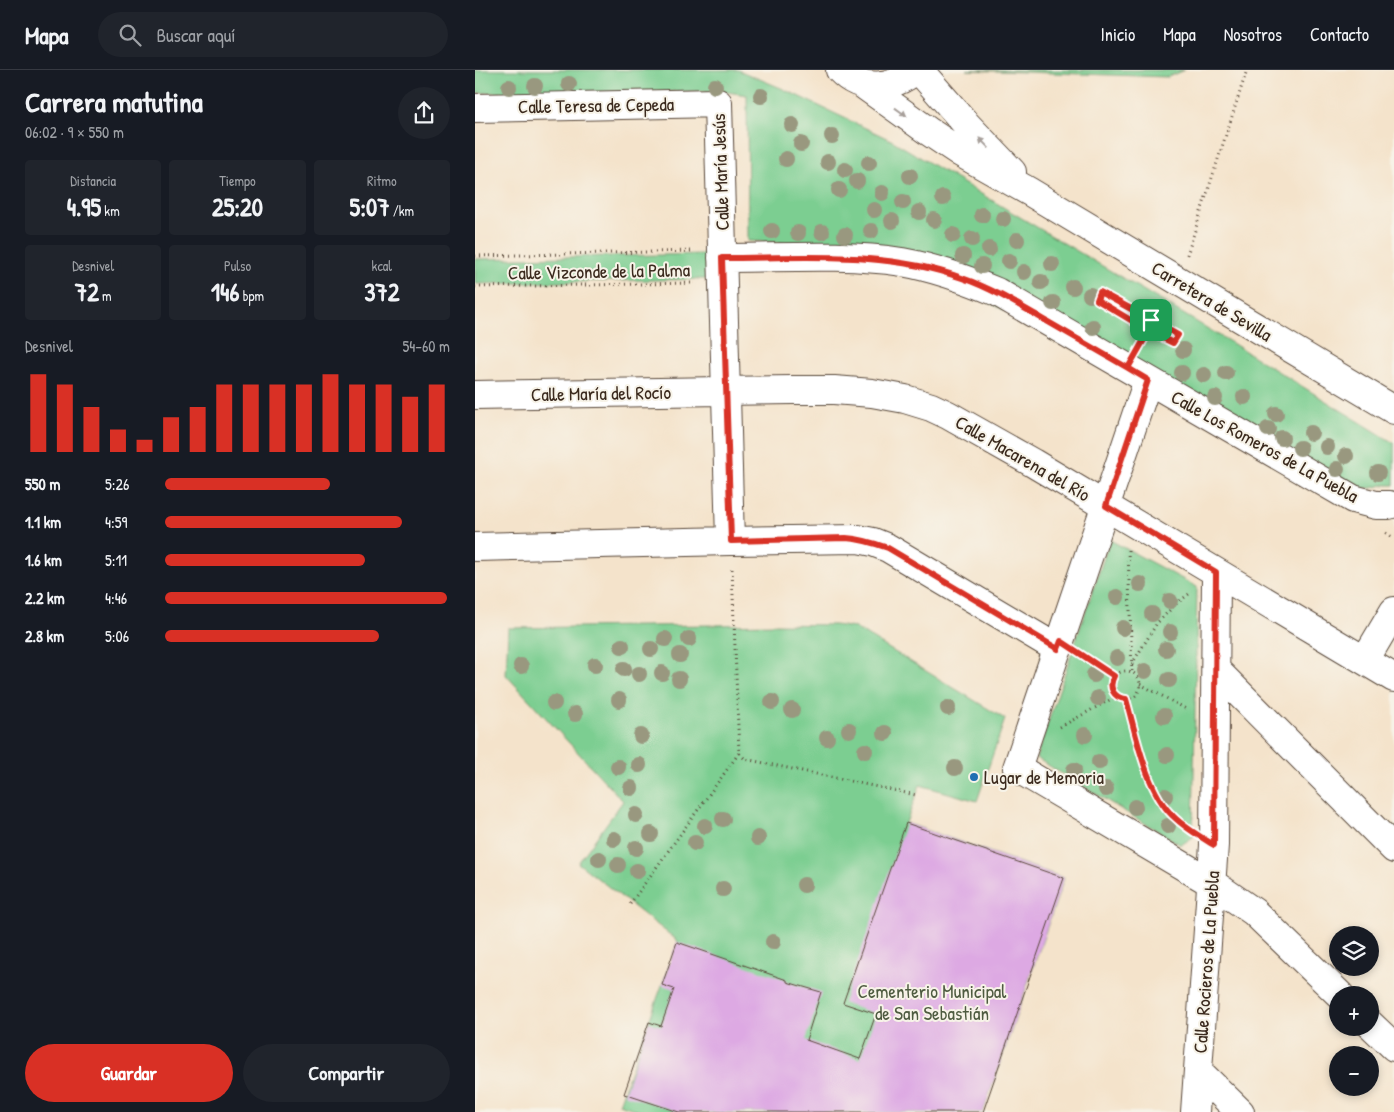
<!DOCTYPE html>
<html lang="es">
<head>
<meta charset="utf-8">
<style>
  :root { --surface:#171b24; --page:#20242c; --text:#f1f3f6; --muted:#9ea1a6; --line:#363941; --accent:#d93025 }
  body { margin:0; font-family:"Patrick Hand",sans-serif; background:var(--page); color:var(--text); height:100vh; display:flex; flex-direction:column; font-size:19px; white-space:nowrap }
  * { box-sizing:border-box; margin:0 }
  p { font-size:16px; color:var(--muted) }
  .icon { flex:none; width:28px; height:28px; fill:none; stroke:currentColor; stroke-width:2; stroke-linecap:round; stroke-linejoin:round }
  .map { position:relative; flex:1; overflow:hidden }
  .drawer { display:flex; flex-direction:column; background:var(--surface); width:475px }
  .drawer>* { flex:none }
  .buttons { position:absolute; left:854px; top:856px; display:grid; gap:10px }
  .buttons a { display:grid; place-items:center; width:50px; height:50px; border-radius:50%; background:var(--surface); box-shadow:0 2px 8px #0003; font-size:25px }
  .pin { position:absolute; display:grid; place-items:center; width:42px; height:42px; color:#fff; margin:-21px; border-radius:10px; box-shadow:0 2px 8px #0006 }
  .round { display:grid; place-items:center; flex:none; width:52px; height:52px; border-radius:26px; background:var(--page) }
  .overview { display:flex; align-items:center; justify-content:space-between; height:85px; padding:0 25px }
  h1 { font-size:28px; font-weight:800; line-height:38px }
  .stats { display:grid; grid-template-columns:repeat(3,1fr); gap:8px; height:85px; padding:5px 25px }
  .stats div { display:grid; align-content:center; border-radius:5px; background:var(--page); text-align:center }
  .stats b { font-size:25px; font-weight:800 }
  .stats small { font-size:14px; font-weight:400 }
  .stats p { font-size:14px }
  .chart { height:140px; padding:10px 25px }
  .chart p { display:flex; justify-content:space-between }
  .chart svg { width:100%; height:90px; margin-top:5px; stroke:var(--accent); stroke-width:6 }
  .primary-button { display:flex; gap:10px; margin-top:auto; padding:10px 25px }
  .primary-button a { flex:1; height:58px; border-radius:30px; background:var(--accent); color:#fff; font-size:20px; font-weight:800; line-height:58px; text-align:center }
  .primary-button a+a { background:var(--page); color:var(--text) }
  ul { padding:0 25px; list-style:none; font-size:16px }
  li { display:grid; grid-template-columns:80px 60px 1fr; align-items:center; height:38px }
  li i { height:12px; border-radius:6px; background:var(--accent) }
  header { display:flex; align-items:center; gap:30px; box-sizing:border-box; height:70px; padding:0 25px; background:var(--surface); border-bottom:1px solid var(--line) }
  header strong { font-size:24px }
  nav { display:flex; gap:28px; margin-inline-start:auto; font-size:18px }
  .search { width:350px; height:45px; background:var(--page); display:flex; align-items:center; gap:12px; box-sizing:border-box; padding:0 18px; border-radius:28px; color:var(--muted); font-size:19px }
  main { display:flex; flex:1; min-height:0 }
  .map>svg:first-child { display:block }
  .green { fill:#7bce91; stroke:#5b7c58 }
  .building { fill:#dda9e3 }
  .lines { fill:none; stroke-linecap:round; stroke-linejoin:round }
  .street-casing { stroke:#574638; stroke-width:30 }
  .secondary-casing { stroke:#574638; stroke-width:30 }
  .path { stroke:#574638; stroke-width:3; stroke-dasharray:1 4; stroke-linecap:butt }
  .street { stroke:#fff; stroke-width:28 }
  .secondary { stroke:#fff; stroke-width:28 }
  .tree { fill:#99987f }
  .oneway { fill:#a79f9a }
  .route-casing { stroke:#fff; stroke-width:10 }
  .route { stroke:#d93025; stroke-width:6 }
  .poi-dot { fill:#1f6fb2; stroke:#f7f3e8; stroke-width:2 }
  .labels { text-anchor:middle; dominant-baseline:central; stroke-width:4; stroke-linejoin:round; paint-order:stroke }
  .street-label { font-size:19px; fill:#3b2a1e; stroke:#f7f3e8 }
  .poi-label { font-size:19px; fill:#3b2a1e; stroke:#f7f3e8; text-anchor:start }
  .park-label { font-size:19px; fill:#4e5b40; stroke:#f7f3e8 }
</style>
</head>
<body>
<header>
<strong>Mapa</strong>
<div class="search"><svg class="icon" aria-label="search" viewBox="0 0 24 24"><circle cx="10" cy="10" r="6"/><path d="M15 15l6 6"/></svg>Buscar aquí</div>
<nav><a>Inicio</a><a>Mapa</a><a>Nosotros</a><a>Contacto</a></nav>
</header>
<main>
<section class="drawer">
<div class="overview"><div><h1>Carrera matutina</h1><p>06:02 · 9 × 550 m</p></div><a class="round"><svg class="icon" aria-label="share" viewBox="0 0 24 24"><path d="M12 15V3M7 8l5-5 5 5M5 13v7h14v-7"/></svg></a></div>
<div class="stats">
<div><p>Distancia</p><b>4.95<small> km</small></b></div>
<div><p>Tiempo</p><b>25:20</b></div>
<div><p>Ritmo</p><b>5:07<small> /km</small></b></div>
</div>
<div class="stats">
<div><p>Desnivel</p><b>72<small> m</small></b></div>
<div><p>Pulso</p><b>146<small> bpm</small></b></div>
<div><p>kcal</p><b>372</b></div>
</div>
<div class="chart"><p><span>Desnivel</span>54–60 m</p>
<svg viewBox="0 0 160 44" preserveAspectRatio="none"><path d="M5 44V6M15 44V11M25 44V22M35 44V33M45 44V38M55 44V27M65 44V22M75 44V11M85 44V11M95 44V11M105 44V11M115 44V6M125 44V11M135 44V11M145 44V17M155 44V11"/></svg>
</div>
<ul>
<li><b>550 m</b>5:26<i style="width:58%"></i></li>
<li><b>1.1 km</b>4:59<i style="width:83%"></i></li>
<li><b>1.6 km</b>5:11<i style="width:70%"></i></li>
<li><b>2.2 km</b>4:46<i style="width:99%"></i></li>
<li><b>2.8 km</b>5:06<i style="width:75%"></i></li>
</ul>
<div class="primary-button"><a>Guardar</a><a>Compartir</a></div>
</section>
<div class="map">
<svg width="919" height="1042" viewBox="0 0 919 1042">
  <rect width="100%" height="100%" fill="#f7f3e8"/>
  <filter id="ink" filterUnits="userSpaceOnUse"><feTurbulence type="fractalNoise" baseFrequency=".02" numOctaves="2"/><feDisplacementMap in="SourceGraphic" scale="10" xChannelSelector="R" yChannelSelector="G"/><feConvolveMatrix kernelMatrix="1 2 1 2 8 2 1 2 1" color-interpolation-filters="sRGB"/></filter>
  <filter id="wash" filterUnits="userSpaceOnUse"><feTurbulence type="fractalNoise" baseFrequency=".0096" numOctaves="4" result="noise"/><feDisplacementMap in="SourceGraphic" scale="20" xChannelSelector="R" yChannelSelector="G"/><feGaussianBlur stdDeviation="1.12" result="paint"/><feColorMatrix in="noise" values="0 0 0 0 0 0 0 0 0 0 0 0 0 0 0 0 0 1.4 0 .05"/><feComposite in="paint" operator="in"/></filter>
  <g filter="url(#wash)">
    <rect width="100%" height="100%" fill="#f4e3cb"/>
    <path class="green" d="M0,0H263L306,18L418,71L528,137L757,273L919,373V415H908L897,418H883L403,177L273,171L272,25L245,21L0,23Z
      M491,0H709L693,7Z
      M230,184L231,209L0,214V189Z
      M635,470L722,517L718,767L706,775L561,688Z
      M300,554L360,555L380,558L530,649L502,731L445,715L431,753L589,808L508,1042H167L144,1034L203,871L103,793L148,731L31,605L33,558Z"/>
    <g id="blocks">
      <path class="building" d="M431,753L589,808L508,1042H204L149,1024L174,952L186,956L199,919L187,915L202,872L312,910V912L346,922L331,970L385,989L401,944L368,933Z"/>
    </g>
  </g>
  <g filter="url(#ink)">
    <use href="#blocks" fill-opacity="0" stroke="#574638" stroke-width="1"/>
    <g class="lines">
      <g class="street-casing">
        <path id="street" d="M0,38L243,33L255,471
          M247,188C307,188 368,183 427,192C460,198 491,209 522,222L878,429L901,435H914
          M673,310L542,698L737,813L779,842L865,925
          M0,325L318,320H359L397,323L430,329L456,337L473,345L558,393L919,608
          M0,477L255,471L383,469L398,472L413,478L583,579
          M890,590L919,541
          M741,600L919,779
          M895,954L919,977
          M723,1001L765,1042
          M720,1042L739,775L741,502"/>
      </g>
      <g class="secondary-casing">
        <path id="secondary" d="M365,0C387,23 418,18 441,0
          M444,0L492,55L537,102
          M386,13L453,61L486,83L555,122L919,340"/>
      </g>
      <path class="path" d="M712,185L772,0
        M0,186L219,181
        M0,217L220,213
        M674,261L698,273L703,265L676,249
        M666,275L674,261L622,230L625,222L676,249L689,232
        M911,463L919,468
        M653,480L657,602
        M257,499L264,683L270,689L441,725
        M608,586L639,606
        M657,594L682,553L701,534L714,524
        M637 615a14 14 0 1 1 28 0a14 14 0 1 1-28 0Z
        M665,614L713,640
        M651,629L668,690L681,724L697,746L713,759
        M585,657L642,626
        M155,834L264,683"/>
      <use href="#street" class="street"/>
      <use href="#secondary" class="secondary"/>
    </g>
    <g class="tree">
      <circle cx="94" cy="14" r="8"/>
      <circle cx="60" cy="16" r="8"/>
      <circle cx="240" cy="16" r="8"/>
      <circle cx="34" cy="17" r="8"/>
      <circle cx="286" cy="26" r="8"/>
      <circle cx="317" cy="55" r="8"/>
      <circle cx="357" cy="66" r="8"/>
      <circle cx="326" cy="74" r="8"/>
      <circle cx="311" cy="89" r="8"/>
      <circle cx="353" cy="92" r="8"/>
      <circle cx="394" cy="93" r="8"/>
      <circle cx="370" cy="100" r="8"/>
      <circle cx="435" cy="106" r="8"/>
      <circle cx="382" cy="111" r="8"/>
      <circle cx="364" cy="120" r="8"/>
      <circle cx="407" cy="123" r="8"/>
      <circle cx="468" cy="128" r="8"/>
      <circle cx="428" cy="132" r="8"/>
      <circle cx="399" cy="140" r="8"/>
      <circle cx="444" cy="142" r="8"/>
      <circle cx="507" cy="145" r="8"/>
      <circle cx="528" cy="149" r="8"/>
      <circle cx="459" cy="150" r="8"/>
      <circle cx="417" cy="151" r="8"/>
      <circle cx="297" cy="161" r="8"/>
      <circle cx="396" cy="161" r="8"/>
      <circle cx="347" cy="162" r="8"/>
      <circle cx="323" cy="163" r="8"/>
      <circle cx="370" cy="165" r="8"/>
      <circle cx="478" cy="165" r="8"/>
      <circle cx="497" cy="169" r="8"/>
      <circle cx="542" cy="170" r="8"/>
      <circle cx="514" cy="179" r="8"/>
      <circle cx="488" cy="186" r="8"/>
      <circle cx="534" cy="191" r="8"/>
      <circle cx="577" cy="194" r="8"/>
      <circle cx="507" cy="196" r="8"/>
      <circle cx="549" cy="202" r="8"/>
      <circle cx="566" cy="212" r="8"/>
      <circle cx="598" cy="217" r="8"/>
      <circle cx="615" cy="225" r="8"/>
      <circle cx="578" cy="233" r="8"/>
      <circle cx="618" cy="257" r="8"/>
      <circle cx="708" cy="280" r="8"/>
      <circle cx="707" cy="303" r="8"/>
      <circle cx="751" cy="303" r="8"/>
      <circle cx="729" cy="305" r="8"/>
      <circle cx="769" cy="327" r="8"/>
      <circle cx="740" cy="328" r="8"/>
      <circle cx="801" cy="344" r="8"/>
      <circle cx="793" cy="359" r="8"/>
      <circle cx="836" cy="363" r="8"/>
      <circle cx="807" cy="368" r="8"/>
      <circle cx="852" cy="377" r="8"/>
      <circle cx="825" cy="378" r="8"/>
      <circle cx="871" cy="386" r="8"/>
      <circle cx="862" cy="399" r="8"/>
      <circle cx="903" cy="403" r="8"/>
      <circle cx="665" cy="514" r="8"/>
      <circle cx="642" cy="527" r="8"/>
      <circle cx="695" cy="531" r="8"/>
      <circle cx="677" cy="544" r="8"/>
      <circle cx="648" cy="558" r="8"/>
      <circle cx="695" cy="562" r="8"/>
      <circle cx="190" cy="569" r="8"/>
      <circle cx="214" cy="569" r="8"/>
      <circle cx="147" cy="576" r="8"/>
      <circle cx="176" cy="579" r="8"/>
      <circle cx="691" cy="579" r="8"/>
      <circle cx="205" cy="585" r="8"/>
      <circle cx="642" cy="588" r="8"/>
      <circle cx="120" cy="595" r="8"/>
      <circle cx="46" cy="596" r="8"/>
      <circle cx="149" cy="599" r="8"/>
      <circle cx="670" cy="601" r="8"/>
      <circle cx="187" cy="603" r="8"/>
      <circle cx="164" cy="604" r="8"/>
      <circle cx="619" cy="605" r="8"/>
      <circle cx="204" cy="609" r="8"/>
      <circle cx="694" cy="610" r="8"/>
      <circle cx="623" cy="628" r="8"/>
      <circle cx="144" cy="630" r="8"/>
      <circle cx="297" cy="632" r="8"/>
      <circle cx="79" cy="633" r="8"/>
      <circle cx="473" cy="638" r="8"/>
      <circle cx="317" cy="640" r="8"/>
      <circle cx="100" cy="644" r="8"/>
      <circle cx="689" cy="646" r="8"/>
      <circle cx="374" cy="660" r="8"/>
      <circle cx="410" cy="663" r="8"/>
      <circle cx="610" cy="665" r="8"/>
      <circle cx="166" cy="666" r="8"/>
      <circle cx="352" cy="668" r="8"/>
      <circle cx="390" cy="681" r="8"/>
      <circle cx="692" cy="685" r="8"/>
      <circle cx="624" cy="692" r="8"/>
      <circle cx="164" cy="695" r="8"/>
      <circle cx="143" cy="697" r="8"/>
      <circle cx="480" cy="698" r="8"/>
      <circle cx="599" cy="700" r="8"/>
      <circle cx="156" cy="718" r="8"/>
      <circle cx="631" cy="719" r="8"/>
      <circle cx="690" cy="726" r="8"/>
      <circle cx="660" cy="737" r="8"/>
      <circle cx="161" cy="745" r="8"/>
      <circle cx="248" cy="749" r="8"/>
      <circle cx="230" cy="756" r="8"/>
      <circle cx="693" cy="756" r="8"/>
      <circle cx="176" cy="764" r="8"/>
      <circle cx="283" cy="768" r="8"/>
      <circle cx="139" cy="769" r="8"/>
      <circle cx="220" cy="773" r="8"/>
      <circle cx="161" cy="778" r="8"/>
      <circle cx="124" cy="789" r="8"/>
      <circle cx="143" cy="795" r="8"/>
      <circle cx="162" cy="801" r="8"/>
      <circle cx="329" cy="815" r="8"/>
      <circle cx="248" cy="819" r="8"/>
      <circle cx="298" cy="872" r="8"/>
    </g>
    <defs><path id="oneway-solid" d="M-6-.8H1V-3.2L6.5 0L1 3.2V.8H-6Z" transform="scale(1.25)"/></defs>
    <g class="oneway">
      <use href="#oneway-solid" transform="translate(426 42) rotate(36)"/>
      <use href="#oneway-solid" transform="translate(509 73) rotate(-134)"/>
    </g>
  </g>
  <g class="lines" filter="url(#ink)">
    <g class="route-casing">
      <path id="route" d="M676,250L703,265L698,273L674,261L653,298C625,282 596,265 568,249C542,234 516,218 487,208C410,180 328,188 247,188L256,471L371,468C386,469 399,473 413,478L583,579L586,571L639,606C633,617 638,628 651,629C661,664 671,721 698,746C710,758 724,766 739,775L741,502L631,436L673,310L653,298L674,261L622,230L625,222L676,250"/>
    </g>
    <use href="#route" class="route"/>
  </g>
  <circle class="poi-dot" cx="499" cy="707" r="5"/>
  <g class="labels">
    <g class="street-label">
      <text transform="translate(121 35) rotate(-1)">Calle Teresa de Cepeda</text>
      <text transform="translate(245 102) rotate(-92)">Calle María Jesús</text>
      <text transform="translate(124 201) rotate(-1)">Calle Vizconde de la Palma</text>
      <text transform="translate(737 231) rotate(31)">Carretera de Sevilla</text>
      <text transform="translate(126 323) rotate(-1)">Calle María del Rocío</text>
      <text transform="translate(790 376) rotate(29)">Calle Los Romeros de La Puebla</text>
      <text transform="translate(548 388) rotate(30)">Calle Macarena del Río</text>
      <text transform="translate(731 892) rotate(-86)">Calle Rocieros de La Puebla</text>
    </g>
    <g class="poi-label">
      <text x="509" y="707">Lugar de Memoria</text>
    </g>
    <g class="park-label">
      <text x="457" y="921">Cementerio Municipal<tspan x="457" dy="22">de San Sebastián</tspan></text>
    </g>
  </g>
</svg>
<div class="buttons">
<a><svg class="icon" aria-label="layers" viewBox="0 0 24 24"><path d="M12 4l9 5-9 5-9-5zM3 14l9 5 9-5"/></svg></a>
<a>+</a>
<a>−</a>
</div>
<div class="pin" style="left:676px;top:250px;background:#1e9e55"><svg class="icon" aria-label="arrive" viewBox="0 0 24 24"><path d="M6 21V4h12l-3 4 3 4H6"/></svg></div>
</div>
</main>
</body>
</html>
